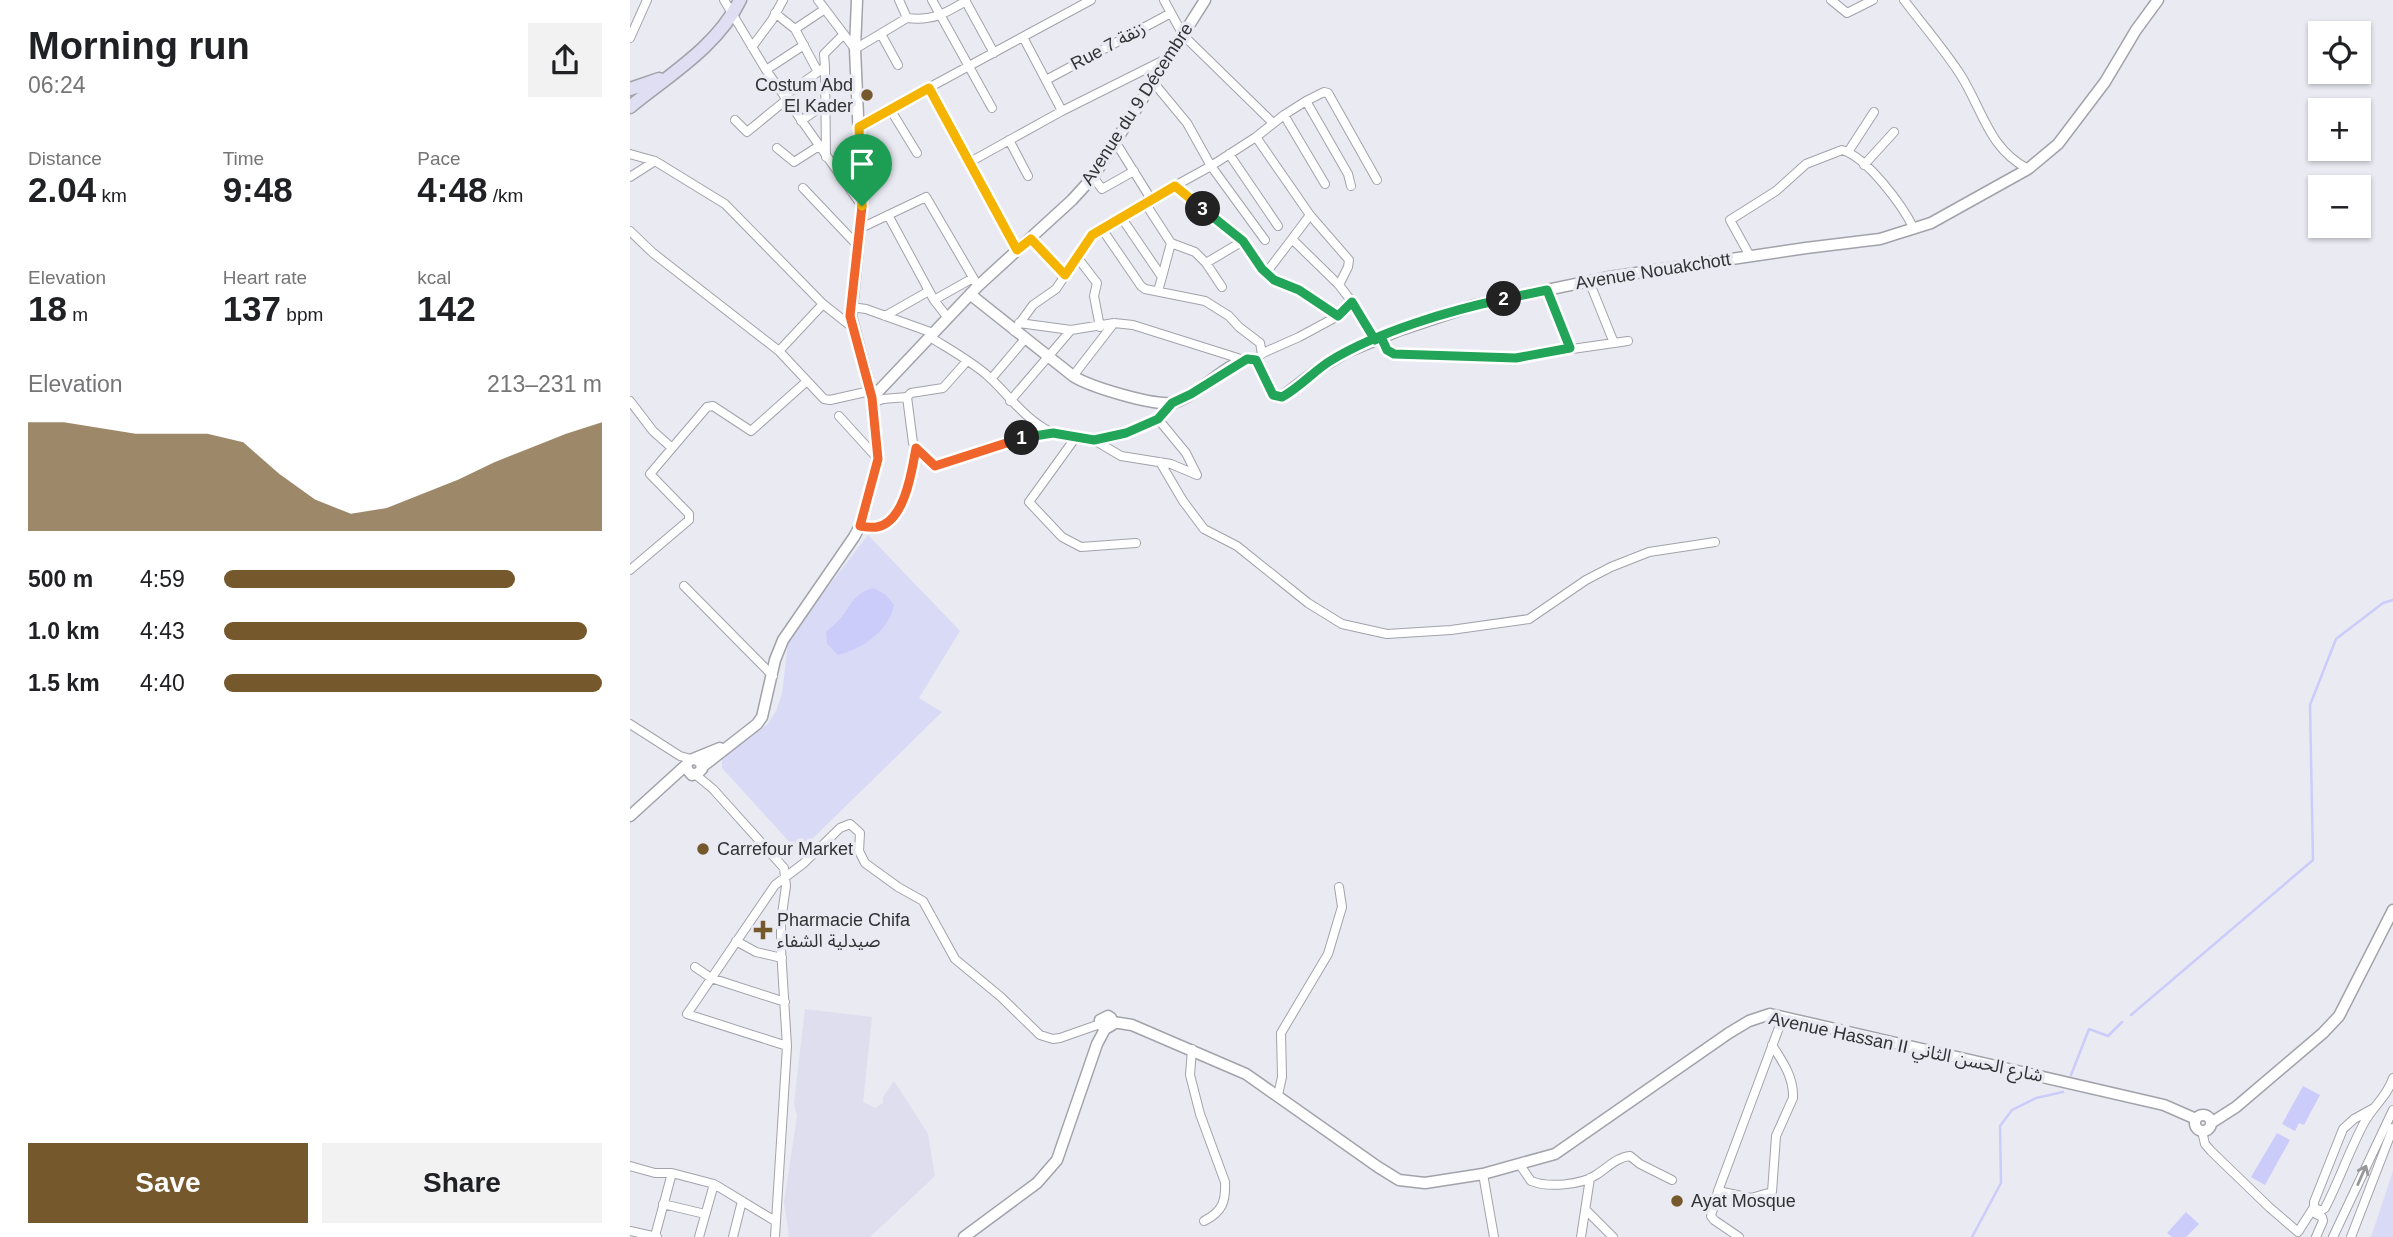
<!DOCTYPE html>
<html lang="en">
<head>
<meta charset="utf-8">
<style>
  :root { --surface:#fff; --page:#f2f2f2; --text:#202124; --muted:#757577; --accent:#75582c }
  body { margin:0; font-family:Arial,"Noto Sans Arabic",sans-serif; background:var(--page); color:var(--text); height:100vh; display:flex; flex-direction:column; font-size:26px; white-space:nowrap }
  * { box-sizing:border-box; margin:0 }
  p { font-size:23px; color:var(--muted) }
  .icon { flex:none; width:38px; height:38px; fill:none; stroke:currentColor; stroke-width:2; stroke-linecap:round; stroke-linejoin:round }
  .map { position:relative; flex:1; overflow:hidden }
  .panel { display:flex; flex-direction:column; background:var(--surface); width:630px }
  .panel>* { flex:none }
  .controls { position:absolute; left:1678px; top:21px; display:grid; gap:14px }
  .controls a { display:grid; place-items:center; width:63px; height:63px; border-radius:0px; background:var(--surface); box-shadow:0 2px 5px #0004; font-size:35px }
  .pin { position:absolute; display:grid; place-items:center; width:60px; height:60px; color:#fff; margin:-72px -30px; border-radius:50% 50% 50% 0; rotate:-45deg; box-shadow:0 0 7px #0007 }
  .pin .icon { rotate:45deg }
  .km { position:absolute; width:35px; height:35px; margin:-18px; border-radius:50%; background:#222; color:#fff; font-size:19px; line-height:35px; text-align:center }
  .round { display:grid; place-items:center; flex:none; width:74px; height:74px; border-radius:0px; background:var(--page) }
  .summary { display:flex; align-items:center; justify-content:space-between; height:119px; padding:0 28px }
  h1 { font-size:38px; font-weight:700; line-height:52px }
  .metrics { display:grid; grid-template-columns:repeat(3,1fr); gap:10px; height:119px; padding:7px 28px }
  .metrics div { display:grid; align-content:center }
  .metrics b { font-size:35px; font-weight:700 }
  .metrics small { font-size:19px; font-weight:400 }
  .metrics p { font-size:19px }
  .chart { height:196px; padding:14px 28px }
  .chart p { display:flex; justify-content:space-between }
  .chart svg { width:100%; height:126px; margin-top:7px; fill:var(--accent); opacity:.7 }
  .button { display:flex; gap:14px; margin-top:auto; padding:14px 28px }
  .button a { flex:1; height:80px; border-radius:0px; background:var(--accent); color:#fff; font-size:28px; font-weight:700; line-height:80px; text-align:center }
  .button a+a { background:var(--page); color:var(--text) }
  ul { padding:0 28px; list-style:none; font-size:23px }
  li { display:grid; grid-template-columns:112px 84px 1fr; align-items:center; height:52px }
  li i { height:18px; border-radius:9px; background:var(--accent) }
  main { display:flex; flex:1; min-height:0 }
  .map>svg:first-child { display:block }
  .built { fill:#dedeee }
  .green { fill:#d9daf5 }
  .water { fill:#ccccfa }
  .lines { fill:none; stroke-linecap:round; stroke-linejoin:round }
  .stream { stroke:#ccccfa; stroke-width:2.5 }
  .minor-casing { stroke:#a2a2aa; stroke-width:10 }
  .tertiary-casing { stroke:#a2a2aa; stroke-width:13 }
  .secondary-casing { stroke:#a2a2aa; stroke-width:15 }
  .minor { stroke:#fff; stroke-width:8 }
  .tertiary { stroke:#fff; stroke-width:10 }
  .secondary { stroke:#dfdef3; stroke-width:12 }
  .oneway { stroke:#98989a }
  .split-1-casing { stroke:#fff; stroke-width:14 }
  .split-2-casing { stroke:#fff; stroke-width:14 }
  .split-3-casing { stroke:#fff; stroke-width:14 }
  .split-4-casing { stroke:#fff; stroke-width:14 }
  .split-1 { stroke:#f0652b; stroke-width:9 }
  .split-2 { stroke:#22a559; stroke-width:9 }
  .split-3 { stroke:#22a559; stroke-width:9 }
  .split-4 { stroke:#f5b400; stroke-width:9 }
  .poi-dot { fill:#75582c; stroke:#eaeaf3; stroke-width:2.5 }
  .labels { text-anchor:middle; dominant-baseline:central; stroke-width:7; stroke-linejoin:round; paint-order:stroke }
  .street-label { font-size:18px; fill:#323235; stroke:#eaeaf3 }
  .poi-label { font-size:18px; fill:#323235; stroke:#eaeaf3; text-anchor:start }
</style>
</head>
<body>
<main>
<section class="panel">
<div class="summary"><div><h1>Morning run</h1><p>06:24</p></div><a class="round"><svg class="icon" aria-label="share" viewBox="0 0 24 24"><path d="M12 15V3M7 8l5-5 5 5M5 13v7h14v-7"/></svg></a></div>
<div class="metrics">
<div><p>Distance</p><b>2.04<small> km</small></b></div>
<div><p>Time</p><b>9:48</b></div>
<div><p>Pace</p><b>4:48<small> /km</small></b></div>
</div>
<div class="metrics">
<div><p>Elevation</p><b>18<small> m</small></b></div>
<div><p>Heart rate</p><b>137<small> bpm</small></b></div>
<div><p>kcal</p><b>142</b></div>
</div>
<div class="chart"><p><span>Elevation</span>213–231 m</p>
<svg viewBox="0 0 160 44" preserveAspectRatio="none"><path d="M0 44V6L10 6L20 8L30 10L40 10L50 10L60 13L70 24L80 33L90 38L100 36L110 31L120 26L130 20L140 15L150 10L160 6V44z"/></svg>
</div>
<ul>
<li><b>500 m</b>4:59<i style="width:77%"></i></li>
<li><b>1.0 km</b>4:43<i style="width:96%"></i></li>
<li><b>1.5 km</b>4:40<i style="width:100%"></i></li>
</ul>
<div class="button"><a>Save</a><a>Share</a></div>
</section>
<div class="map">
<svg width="1763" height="1237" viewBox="0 0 1763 1237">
  <rect width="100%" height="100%" fill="#eaeaf3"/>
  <path class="built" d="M175,1009L242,1017L233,1102L245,1108L253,1103V1097L264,1081L298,1134L305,1176L240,1237H159L154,1202L167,1116L164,1103Z"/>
  <path class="green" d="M238,535L330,631L289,698L312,712L178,843L170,848L164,847L92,768V756L138,724L146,711L152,694L158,643L194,592Z
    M1763,1171V1237H1740L1742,1234Z"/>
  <path class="water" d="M244,588L256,595L264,605C259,631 232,649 208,655L197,644L196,632C200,628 205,624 209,620C221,606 224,592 244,588Z
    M1673,1086L1690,1095L1674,1125L1669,1123L1665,1131L1652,1124Z
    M1647,1133L1660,1140L1635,1185L1621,1177Z
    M1556,1212L1569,1224L1556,1237H1542L1537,1233Z"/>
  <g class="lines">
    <path class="stream" d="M1501,1015L1683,860L1680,705L1706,639L1753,603L1763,600
      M1441,1075L1459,1029L1478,1036L1492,1022
      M1342,1237L1371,1183L1370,1126L1382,1110L1406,1098L1433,1092"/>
    <g class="minor-casing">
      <path id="minor" d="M94,0L136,70L232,206
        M188,0L225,49L277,18L269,0
        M302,0L362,108
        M335,0L364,53
        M534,0L553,35L643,123
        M1201,0L1217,13L1243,0
        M1274,0C1293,25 1313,48 1330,74C1353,110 1358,148 1398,169
        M145,13L165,29L188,72
        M277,18C303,21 314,14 336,1
        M165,29L195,9
        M251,34L268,65
        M393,37L432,111
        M0,38L17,0
        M122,47L142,20L153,0
        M195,67L196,157
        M136,70L174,45
        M416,80L541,13
        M523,82L557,123L581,166L635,240
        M299,88L387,250
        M154,96L195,67L194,54L214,34
        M676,101L694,92L698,93L747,180
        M260,109L287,153
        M654,115L676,101L718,174L721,186
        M105,120L117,132L156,100
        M171,121L195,104
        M228,126L461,0
        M626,137L680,215L719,260L718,267L709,285
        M379,140L398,176
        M486,143L521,199
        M147,148L164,162L189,146
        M1218,152L1244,112
        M0,154L25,161L95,204L193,304L222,327
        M599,154L648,226
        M340,162L432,111L538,58
        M1234,165L1264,132
        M0,177L25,161
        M463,177L472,189L504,171
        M545,185L613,241L636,273L647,282L669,290L708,316L669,337L633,353
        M173,188L229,247
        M515,203L541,243L565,252L576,263L592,287
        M258,215L304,300L318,318
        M491,217L532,277L528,291
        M231,228L296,197L348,286
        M472,229L511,286L515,289L575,301L599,316L609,327L630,343L632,354
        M0,231L23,253L149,351L194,399L200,400L240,391
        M401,239L435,275
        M662,239L680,215
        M1120,256L1100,220L1146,191L1176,164L1212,150C1237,157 1273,206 1284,229
        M447,257L467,283L464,296L470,327
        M576,263L613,241
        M636,273L662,239L709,285L722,302L745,340
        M532,277L541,243
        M959,281L984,343
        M917,290L940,348
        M304,300L343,278
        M221,307L236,309L303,333
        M255,316L299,291
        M708,316L722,302
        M389,323L441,330L484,323L503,325L614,360
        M384,331L403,305L426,289L462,235L503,209L581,166L626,137L654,115L695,184
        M300,337C319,349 341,361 358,376C376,392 389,412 409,425C438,447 499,440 527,419C533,415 537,408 542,403
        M751,337L757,350L774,355L886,357L998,341
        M149,351L193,304
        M443,376L484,323
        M361,379L395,339
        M277,397L283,443L305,466L399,436L422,433
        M0,401L23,431L42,448
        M380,401L441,330
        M242,403L253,399L277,397L281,393L313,388L337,361
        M209,416L248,459
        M446,437L399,502L432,537L451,547L506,543
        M464,440L491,456L541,464L567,475L556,453L528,419
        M530,462L553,501L574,529L607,546L678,603L712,624L757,634L821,630L899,619L956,580L981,567L1019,552L1085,542
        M230,526C276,534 279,481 286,448
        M0,570L59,520V514L20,474L77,407L83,406L121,431L177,381
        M54,586L143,676
        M0,724L50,756L61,759
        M66,775L83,789L154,868L156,886L151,921V949L157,1046L145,1237
        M106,941L126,952L152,958
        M65,967L81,978L155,1002
        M157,1046L57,1014L145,885L174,863L210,828L220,824L230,833L229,851L235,863L268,887L293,901L325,959L371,997L410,1035L423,1039L430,1038L470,1024
        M562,1049L560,1075L570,1114L595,1182C596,1202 592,1212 574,1221
        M648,1095L652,1077L651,1033L698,954L712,907L709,887
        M1572,1131L1575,1144L1581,1151L1639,1207L1668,1232L1684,1207V1202L1713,1129L1724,1119L1744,1108
        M890,1165L901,1181C918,1188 951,1185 966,1175C977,1168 987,1157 1000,1156L1010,1164L1042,1180
        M0,1166L25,1173H42L84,1184L145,1221
        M853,1174L864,1237
        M1088,1191L1121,1198L1142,1192L1146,1136L1163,1098C1164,1078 1153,1062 1142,1045
        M33,1204L75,1214
        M1684,1207L1690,1211L1695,1208C1709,1181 1719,1151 1734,1123C1743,1106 1757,1097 1763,1078
        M956,1210L983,1237
        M1684,1213L1692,1217L1693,1221L1686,1237
        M0,1231L27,1237
        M25,1236L42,1173
        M69,1237L84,1184
        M103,1237L112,1201
        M951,1237L960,1178
        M1109,1237L1084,1220L1081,1216L1088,1191L1153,1017
        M1703,1237L1763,1110
        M1721,1237L1763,1128"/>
    </g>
    <g class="tertiary-casing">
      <path id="tertiary" d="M341,295L443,376C460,387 521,405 541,403C568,399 601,354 626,360L643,395L652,397L687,370L717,352L770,330L845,305L979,277L1176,248L1250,239L1301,223L1398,169L1428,144L1475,82L1506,30L1528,0
        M242,398L348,286L442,200L463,177L575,0
        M66,759L71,763L72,769L68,773L62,775L56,768L58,761L90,748
        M72,767L127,724L132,717L145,660L153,640L224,537L230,526L248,459L242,398L221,316L232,206L225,49L227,0
        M0,816L55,766
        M483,1022L502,1025L616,1074L748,1167L769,1180L795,1183L853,1174L925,1154L1099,1033L1119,1021L1140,1014L1534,1105L1566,1119
        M1565 1123a8 8 0 1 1 16 0a8 8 0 1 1-16 0Z
        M1581,1123L1606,1107L1693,1033L1709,1016L1763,910
        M334,1237L407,1183L427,1160L467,1044L475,1029L482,1025L481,1018L478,1016L470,1020V1024L475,1029"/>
    </g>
    <g class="secondary-casing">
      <path id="secondary" d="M0,89L29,79
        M0,107C39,75 88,46 110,0"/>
    </g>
    <use href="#minor" class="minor"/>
    <use href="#tertiary" class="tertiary"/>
    <use href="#secondary" class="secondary"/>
  </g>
  <defs><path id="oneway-shaft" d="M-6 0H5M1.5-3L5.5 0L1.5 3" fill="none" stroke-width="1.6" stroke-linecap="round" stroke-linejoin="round" transform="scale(1.75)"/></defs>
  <use class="oneway" href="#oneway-shaft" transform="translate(1732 1175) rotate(-66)"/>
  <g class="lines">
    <g class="split-1-casing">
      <path id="split-1" d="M232,206L220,316L242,398L248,459L230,526C236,527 242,528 247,527C275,522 282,470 286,448L305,466L392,438"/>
    </g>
    <g class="split-2-casing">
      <path id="split-2" d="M392,438L423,433L464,440L496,433L528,419L542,403L561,394L617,359L626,360L643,395L652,397C669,388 684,371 700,361C747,332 821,310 874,299"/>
    </g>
    <g class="split-3-casing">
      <path id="split-3" d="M573,209L613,241L632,269L644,280L669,290L708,316L722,302L745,340L751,337L757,350L764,354L886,358L940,348L917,290L874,299"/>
    </g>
    <g class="split-4-casing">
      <path id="split-4" d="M232,206L229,127L299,88L387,250L401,239L435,275L462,235L545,186L573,209"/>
    </g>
    <use href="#split-1" class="split-1"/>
    <use href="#split-2" class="split-2"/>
    <use href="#split-3" class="split-3"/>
    <use href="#split-4" class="split-4"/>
  </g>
  <g class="poi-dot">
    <circle cx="237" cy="95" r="7"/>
    <circle cx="73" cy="849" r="7"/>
    <path d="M129.5 919.5h7v7h7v7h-7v7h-7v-7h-7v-7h7z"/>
    <circle cx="1047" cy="1201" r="7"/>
  </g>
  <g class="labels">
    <g class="street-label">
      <text transform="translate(478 46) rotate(-28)">Rue 7 زنقة</text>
      <text transform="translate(507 104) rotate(-57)">Avenue du 9 Décembre</text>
      <text transform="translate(1023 271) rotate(-9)">Avenue Nouakchott</text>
      <text transform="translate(1276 1047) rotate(12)">Avenue Hassan II شارع الحسن الثاني</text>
    </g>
    <g class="poi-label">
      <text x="223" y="85" text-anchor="end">Costum Abd<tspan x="223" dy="21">El Kader</tspan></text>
      <text x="87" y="849">Carrefour Market</text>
      <text x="147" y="920">Pharmacie Chifa<tspan x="147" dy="21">صيدلية الشفاء</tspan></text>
      <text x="1061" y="1201">Ayat Mosque</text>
    </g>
  </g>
</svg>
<div class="controls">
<a><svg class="icon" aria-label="locate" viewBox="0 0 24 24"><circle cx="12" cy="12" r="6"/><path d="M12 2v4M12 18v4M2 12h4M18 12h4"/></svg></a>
<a>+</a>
<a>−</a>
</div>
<div class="pin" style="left:232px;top:206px;background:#1e9e55"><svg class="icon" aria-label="arrive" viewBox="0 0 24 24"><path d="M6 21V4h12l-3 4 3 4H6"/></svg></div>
<b class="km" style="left:392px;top:438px">1</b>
<b class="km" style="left:874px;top:299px">2</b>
<b class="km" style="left:573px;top:209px">3</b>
</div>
</main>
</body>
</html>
